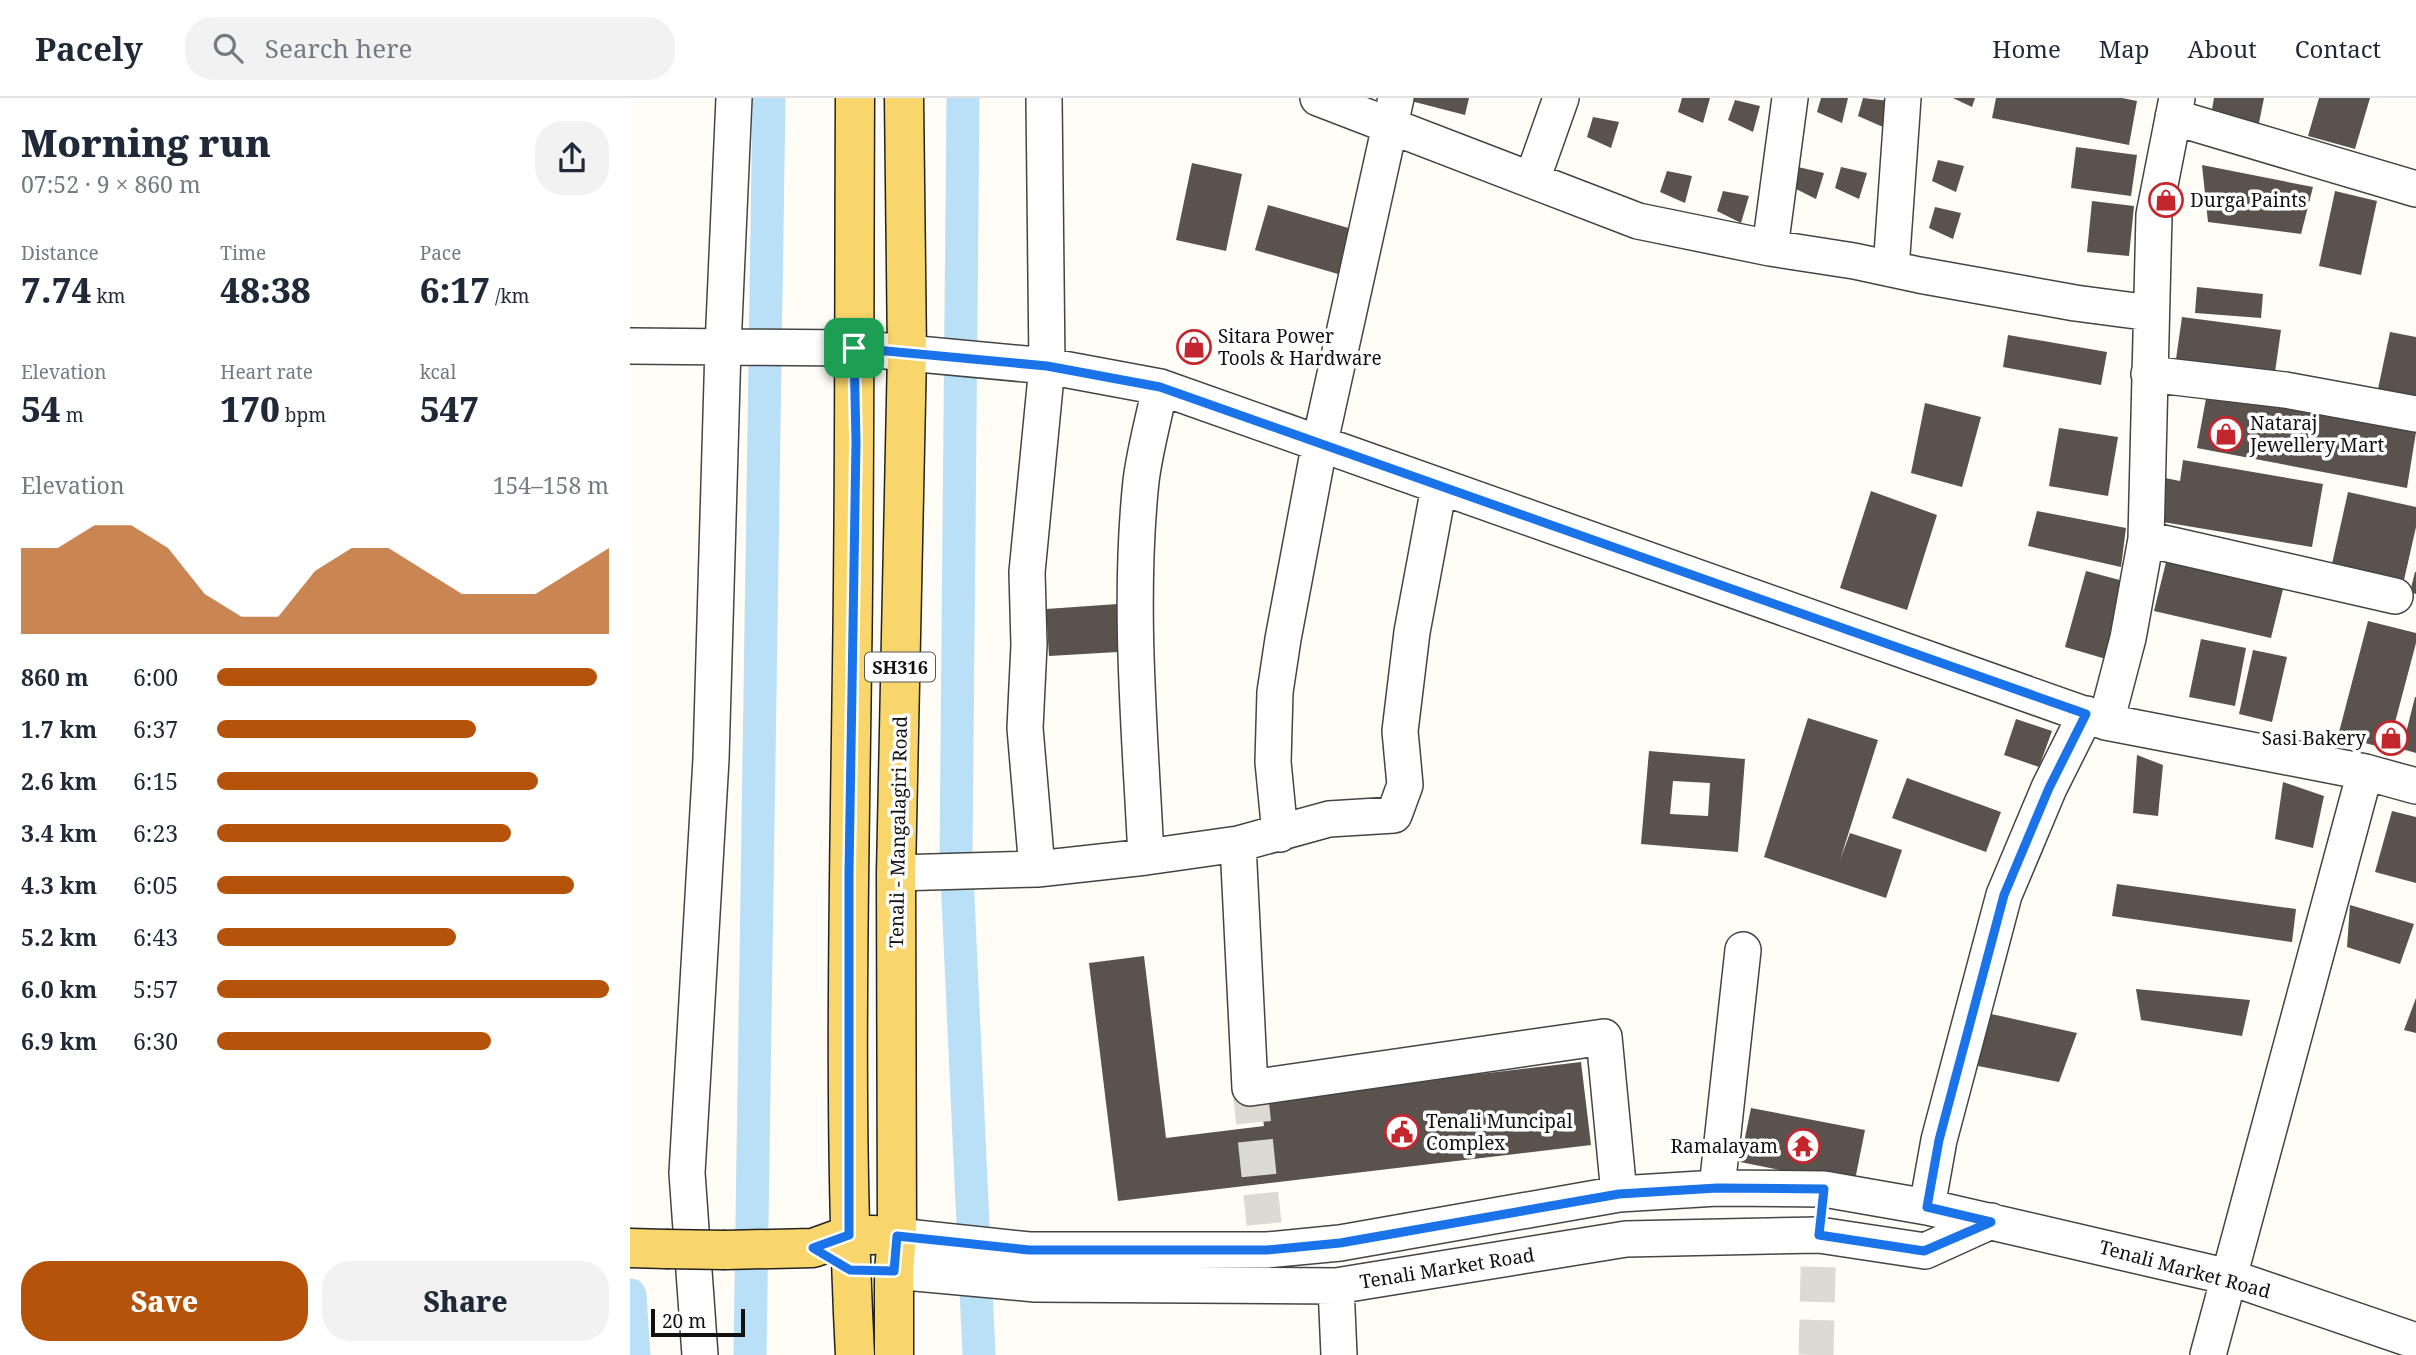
<!DOCTYPE html>
<html lang="en">
<head>
<meta charset="utf-8">
<style>
  :root { --surface:#fff; --page:#f2f2f3; --text:#1f2937; --muted:#747a83; --line:#e0e1e3; --accent:#b45309 }
  body { margin:0; font-family:"Noto Serif",serif; background:var(--page); color:var(--text); height:100vh; display:flex; flex-direction:column; font-size:26px; white-space:nowrap }
  * { box-sizing:border-box; margin:0 }
  p { font-size:23px; color:var(--muted) }
  .icon { flex:none; width:38px; height:38px; fill:none; stroke:currentColor; stroke-width:2; stroke-linecap:round; stroke-linejoin:round }
  .map { position:relative; flex:1; overflow:hidden }
  .drawer { display:flex; flex-direction:column; background:var(--surface); width:630px }
  .drawer>* { flex:none }
  .scale { position:absolute; left:21px; bottom:18px; width:94px; box-sizing:border-box; padding-left:7px; border:4px solid #111; border-top:0; font-size:19px; line-height:24px; white-space:nowrap; color:#111; -webkit-text-stroke:5px #fff; paint-order:stroke }
  .pin { position:absolute; display:grid; place-items:center; width:60px; height:60px; color:#fff; margin:-30px; border-radius:14px; box-shadow:0 4px 10px #0006 }
  .round { display:grid; place-items:center; flex:none; width:74px; height:74px; border-radius:28px; background:var(--page) }
  .overview { display:flex; align-items:center; justify-content:space-between; height:119px; padding:0 21px }
  h1 { font-size:38px; font-weight:800; line-height:52px }
  .stats { display:grid; grid-template-columns:repeat(3,1fr); gap:10px; height:119px; padding:7px 21px }
  .stats div { display:grid; align-content:center }
  .stats b { font-size:35px; font-weight:800 }
  .stats small { font-size:19px; font-weight:400 }
  .stats p { font-size:19px }
  .chart { height:196px; padding:14px 21px }
  .chart p { display:flex; justify-content:space-between }
  .chart svg { width:100%; height:126px; margin-top:7px; fill:var(--accent); opacity:.7 }
  .primary-button { display:flex; gap:14px; margin-top:auto; padding:14px 21px }
  .primary-button a { flex:1; height:80px; border-radius:28px; background:var(--accent); color:#fff; font-size:28px; font-weight:800; line-height:80px; text-align:center }
  .primary-button a+a { background:var(--page); color:var(--text) }
  ul { padding:0 21px; list-style:none; font-size:23px }
  li { display:grid; grid-template-columns:112px 84px 1fr; align-items:center; height:52px }
  li i { height:18px; border-radius:9px; background:var(--accent) }
  header { display:flex; align-items:center; gap:42px; box-sizing:border-box; height:98px; padding:0 35px; background:var(--surface); border-bottom:2px solid var(--line) }
  header strong { font-size:33px }
  nav { display:flex; gap:38px; margin-inline-start:auto; font-size:24px }
  .search { width:490px; height:63px; background:var(--page); display:flex; align-items:center; gap:18px; box-sizing:border-box; padding:0 24px; border-radius:28px; color:var(--muted); font-size:26px }
  main { display:flex; flex:1; min-height:0 }
  .map>svg:first-child { display:block }
  .lines { fill:none; stroke-linecap:round; stroke-linejoin:round }
  .canal { stroke:#b9e0f7; stroke-width:33 }
  .building { fill:#5a524d; fill-rule:evenodd }
  .minor-tunnel { stroke:#dbdad3; stroke-width:35; stroke-dasharray:35 18; stroke-linecap:butt }
  .minor-casing { stroke:#444; stroke-width:38 }
  .major-casing { stroke:#222; stroke-width:41 }
  .minor { stroke:#fff; stroke-width:35 }
  .major { stroke:#f9d66b; stroke-width:38 }
  .major-bridge-casing { stroke:#222; stroke-width:41; stroke-linecap:butt }
  .major-bridge { stroke:#f9d66b; stroke-width:38 }
  .route-casing { stroke:#fff; stroke-width:14 }
  .route { stroke:#1a73e8; stroke-width:9 }
  .labels { text-anchor:middle; dominant-baseline:central; stroke-width:7; stroke-linejoin:round; paint-order:stroke }
  .shield { fill:#fff; stroke:#585858; stroke-width:2 }
  .shield-label { font-size:18px; font-weight:bold; fill:#111 }
  .poi-label { font-size:19px; fill:#111; stroke:#fff; text-anchor:start }
  .street-label { font-size:19px; fill:#111; stroke:#fff }
</style>
</head>
<body>
<header>
<strong>Pacely</strong>
<div class="search"><svg class="icon" aria-label="search" viewBox="0 0 24 24"><circle cx="10" cy="10" r="6"/><path d="M15 15l6 6"/></svg>Search here</div>
<nav><a>Home</a><a>Map</a><a>About</a><a>Contact</a></nav>
</header>
<main>
<section class="drawer">
<div class="overview"><div><h1>Morning run</h1><p>07:52 · 9 × 860 m</p></div><a class="round"><svg class="icon" aria-label="share" viewBox="0 0 24 24"><path d="M12 15V3M7 8l5-5 5 5M5 13v7h14v-7"/></svg></a></div>
<div class="stats">
<div><p>Distance</p><b>7.74<small> km</small></b></div>
<div><p>Time</p><b>48:38</b></div>
<div><p>Pace</p><b>6:17<small> /km</small></b></div>
</div>
<div class="stats">
<div><p>Elevation</p><b>54<small> m</small></b></div>
<div><p>Heart rate</p><b>170<small> bpm</small></b></div>
<div><p>kcal</p><b>547</b></div>
</div>
<div class="chart"><p><span>Elevation</span>154–158 m</p>
<svg viewBox="0 0 160 44" preserveAspectRatio="none"><path d="M0 44V14L10 14L20 6L30 6L40 14L50 30L60 38L70 38L80 22L90 14L100 14L110 22L120 30L130 30L140 30L150 22L160 14V44z"/></svg>
</div>
<ul>
<li><b>860 m</b>6:00<i style="width:97%"></i></li>
<li><b>1.7 km</b>6:37<i style="width:66%"></i></li>
<li><b>2.6 km</b>6:15<i style="width:82%"></i></li>
<li><b>3.4 km</b>6:23<i style="width:75%"></i></li>
<li><b>4.3 km</b>6:05<i style="width:91%"></i></li>
<li><b>5.2 km</b>6:43<i style="width:61%"></i></li>
<li><b>6.0 km</b>5:57<i style="width:100%"></i></li>
<li><b>6.9 km</b>6:30<i style="width:70%"></i></li>
</ul>
<div class="primary-button"><a>Save</a><a>Share</a></div>
</section>
<div class="map">
<svg width="1786" height="1257" viewBox="0 0 1786 1257">
  <rect width="100%" height="100%" fill="#fffdf5"/>
  <g class="lines">
    <path class="canal" d="M333,0L326,757L349,1257
      M0,1197L4,1257
      M120,1257L139,0"/>
  </g>
  <path class="building" d="M782,0H839L835,17L781,3Z
    M1052,0H1080L1073,25L1048,14Z
    M1191,0H1218L1212,25L1187,14Z
    M1233,0L1260,3L1253,29L1228,18Z
    M1323,0H1345L1342,9Z
    M1366,0H1492L1507,3L1499,47L1362,20Z
    M1584,0H1634L1628,30L1581,17Z
    M1689,0H1740L1725,51L1678,38Z
    M1105,2L1130,8L1123,34L1098,22Z
    M963,19L989,24L981,50L957,39Z
    M1446,49L1507,57L1501,98L1441,90Z
    M1308,62L1334,68L1326,94L1302,83Z
    M562,65L612,76L596,153L546,142Z
    M1572,67L1683,89L1671,136L1578,124Z
    M1168,69L1194,75L1186,101L1162,89Z
    M1211,69L1237,75L1229,101L1205,90Z
    M1037,73L1062,78L1055,105L1030,94Z
    M1093,93L1119,98L1111,125L1087,113Z
    M1705,93L1747,103L1731,177L1689,168Z
    M1462,103L1504,108L1499,158L1457,154Z
    M638,107L729,133L715,178L625,152Z
    M1305,109L1331,115L1323,141L1299,130Z
    M1567,189L1633,196L1631,220L1565,215Z
    M1552,219L1651,232L1645,274L1546,261Z
    M1760,234L1786,239V299L1748,291Z
    M1378,237L1477,254L1471,287L1373,269Z
    M1577,295L1786,334L1777,390L1567,350Z
    M1295,305L1351,319L1332,389L1281,375Z
    M1429,330L1488,339L1478,398L1419,388Z
    M1553,362L1693,386L1682,449L1527,423L1535,380L1550,383Z
    M1241,393L1307,417L1277,512L1210,490Z
    M1718,394L1786,409V429L1774,482L1702,466Z
    M1407,413L1496,430L1491,469L1398,448Z
    M1538,456L1655,483L1641,540L1524,513Z
    M1456,473L1497,484L1476,561L1435,549Z
    M1785,474H1786V496L1780,494Z
    M502,505L505,553L419,558L416,511Z
    M1738,523L1786,535V545L1758,651L1708,638Z
    M1571,541L1616,550L1605,608L1559,599Z
    M1623,552L1657,559L1642,624L1609,616Z
    M1785,599H1786V655L1772,651Z
    M1178,620L1248,642L1210,762L1220,735L1272,752L1256,800L1134,759Z
    M1386,621L1422,633L1409,669L1374,657Z
    M1019,653L1115,661L1108,754L1011,746ZM1043,683L1080,685L1078,718L1040,716Z
    M1507,657L1533,667L1528,718L1503,715Z
    M1277,680L1371,714L1356,754L1262,720Z
    M1653,684L1694,698L1683,750L1645,741Z
    M1762,713L1786,719V785L1745,774Z
    M1487,786L1666,811L1662,844L1482,818Z
    M1720,807L1784,826L1770,866L1717,849Z
    M514,858L536,1040L634,1028L630,1002L951,964L961,1047L488,1103L459,865Z
    M1506,891L1620,902L1612,938L1511,922Z
    M1786,900V935L1774,932Z
    M1357,915L1447,935L1429,984L1348,968Z
    M1121,1010L1235,1032L1224,1087L1110,1064Z"/>
  <g class="lines">
    <path class="minor-tunnel" d="M620,990L634,1126
      M1186,1257L1189,1137"/>
    <g class="minor-casing">
      <path id="minor" d="M688,0L1008,123L1140,150L1224,163L1289,177L1445,205L1521,215
        M1543,19L1786,91
        M902,82L931,0
        M1140,150L1160,0
        M1261,171L1273,0
        M0,248L224,250L417,268L530,289L1476,624L1735,674L1786,688
        M1519,276L1655,292L1786,316
        M1516,441L1765,498
        M1476,624L1498,540L1516,441L1524,117L1547,0
        M650,736L643,664L645,594L653,541L690,344L766,0
        M608,746L620,990L974,939L989,1096
        M516,759C510,634 498,507 511,383C515,351 524,320 530,289
        M407,771L395,630L399,547L397,474L417,268L414,0
        M266,775L407,771L516,759L608,746L699,721L764,717L775,687L770,633L782,534L809,389
        M1087,1090L1113,852
        M1297,1109L1309,1042L1374,797L1419,690L1456,616
        M267,1138L399,1152H637L710,1145L989,1096L1087,1090L1194,1091L1297,1109L1599,1179L1786,1243
        M264,1173L405,1186L706,1188L996,1141L1189,1137L1295,1153L1361,1123
        M706,1188L709,1257
        M70,1257L57,1075L81,661L93,249L104,0
        M1578,1257L1735,674"/>
    </g>
    <g class="major-casing">
      <path id="major" d="M0,1150L36,1151
        M95,1152L183,1150L219,1137H244
        M225,1257C213,1028 219,798 222,569C225,379 224,190 225,0
        M264,1257V1173L267,1138L266,775L277,255L274,0"/>
    </g>
    <use href="#minor" class="minor"/>
    <use href="#major" class="major"/>
    <g class="major-bridge-casing">
      <path id="major-bridge" d="M36,1151L95,1152"/>
    </g>
    <use href="#major-bridge" class="major-bridge"/>
  </g>
  <g class="lines">
    <g class="route-casing">
      <path id="route" d="M224,250L417,268L530,289L1456,616L1419,690L1374,797L1309,1042L1297,1109L1361,1124L1294,1153L1189,1137L1194,1091L1087,1090L989,1096L710,1145L637,1152H399L267,1138L264,1173L220,1172L183,1150L219,1137V775L226,344Z"/>
    </g>
    <use href="#route" class="route"/>
  </g>
  <defs>
    <g id="shop-ring" transform="scale(1.75)"><circle r="9.5" fill="#fff" stroke="#c4262e" stroke-width="1.5"/><path d="M-5-2.5h2.3a2.7 3.5 0 0 1 5.4 0H5L5.5 6h-11ZM-1.5-2.5h3a1.5 2.3 0 0 0-3 0Z" fill="#c4262e"/></g>
    <g id="civic-ring" transform="scale(1.75)"><circle r="9.5" fill="#fff" stroke="#c4262e" stroke-width="1.5"/><path d="M-.6-6.5H3V-4.5H.6V-3L4-1V1h2V6H-6V1h2V-1L-.6-3ZM-1.2 2.5V6h2.4V2.5Z" fill="#c4262e"/></g>
    <g id="temple-ring" transform="scale(1.75)"><circle r="9.5" fill="#fff" stroke="#c4262e" stroke-width="1.5"/><path d="M0-6L5-2H3V0L6.5 2.5H4V6H1.5V3h-3V6H-4V2.5H-6.5L-3 0V-2H-5Z" fill="#c4262e"/></g>
  </defs>
  <g fill-rule="evenodd">
    <use href="#shop-ring" x="1536" y="102"/>
    <use href="#shop-ring" x="564" y="249"/>
    <use href="#shop-ring" x="1596" y="336"/>
    <use href="#shop-ring" x="1761" y="640"/>
    <use href="#civic-ring" x="772" y="1034"/>
    <use href="#temple-ring" x="1173" y="1048"/>
  </g>
  <g class="labels">
    <rect class="shield" x="235" y="554.5" width="70" height="29" rx="5"/>
    <g class="shield-label">
      <text x="270" y="569">SH316</text>
    </g>
    <g class="poi-label">
      <text x="1560" y="102">Durga Paints</text>
      <text x="588" y="238">Sitara Power<tspan x="588" dy="22">Tools &amp; Hardware</tspan></text>
      <text x="1620" y="325">Nataraj<tspan x="1620" dy="22">Jewellery Mart</tspan></text>
      <text x="1736" y="640" text-anchor="end">Sasi Bakery</text>
      <text x="796" y="1023">Tenali Muncipal<tspan x="796" dy="22">Complex</tspan></text>
      <text x="1148" y="1048" text-anchor="end">Ramalayam</text>
    </g>
    <g class="street-label">
      <text transform="translate(268 734) rotate(-89)">Tenali - Mangalagiri Road</text>
      <text transform="translate(817 1170) rotate(-9)">Tenali Market Road</text>
      <text transform="translate(1555 1171) rotate(15)">Tenali Market Road</text>
    </g>
  </g>
</svg>
<div class="scale">20 m</div>
<div class="pin" style="left:224px;top:250px;background:#1e9e55"><svg class="icon" aria-label="arrive" viewBox="0 0 24 24"><path d="M6 21V4h12l-3 4 3 4H6"/></svg></div>
</div>
</main>
</body>
</html>
